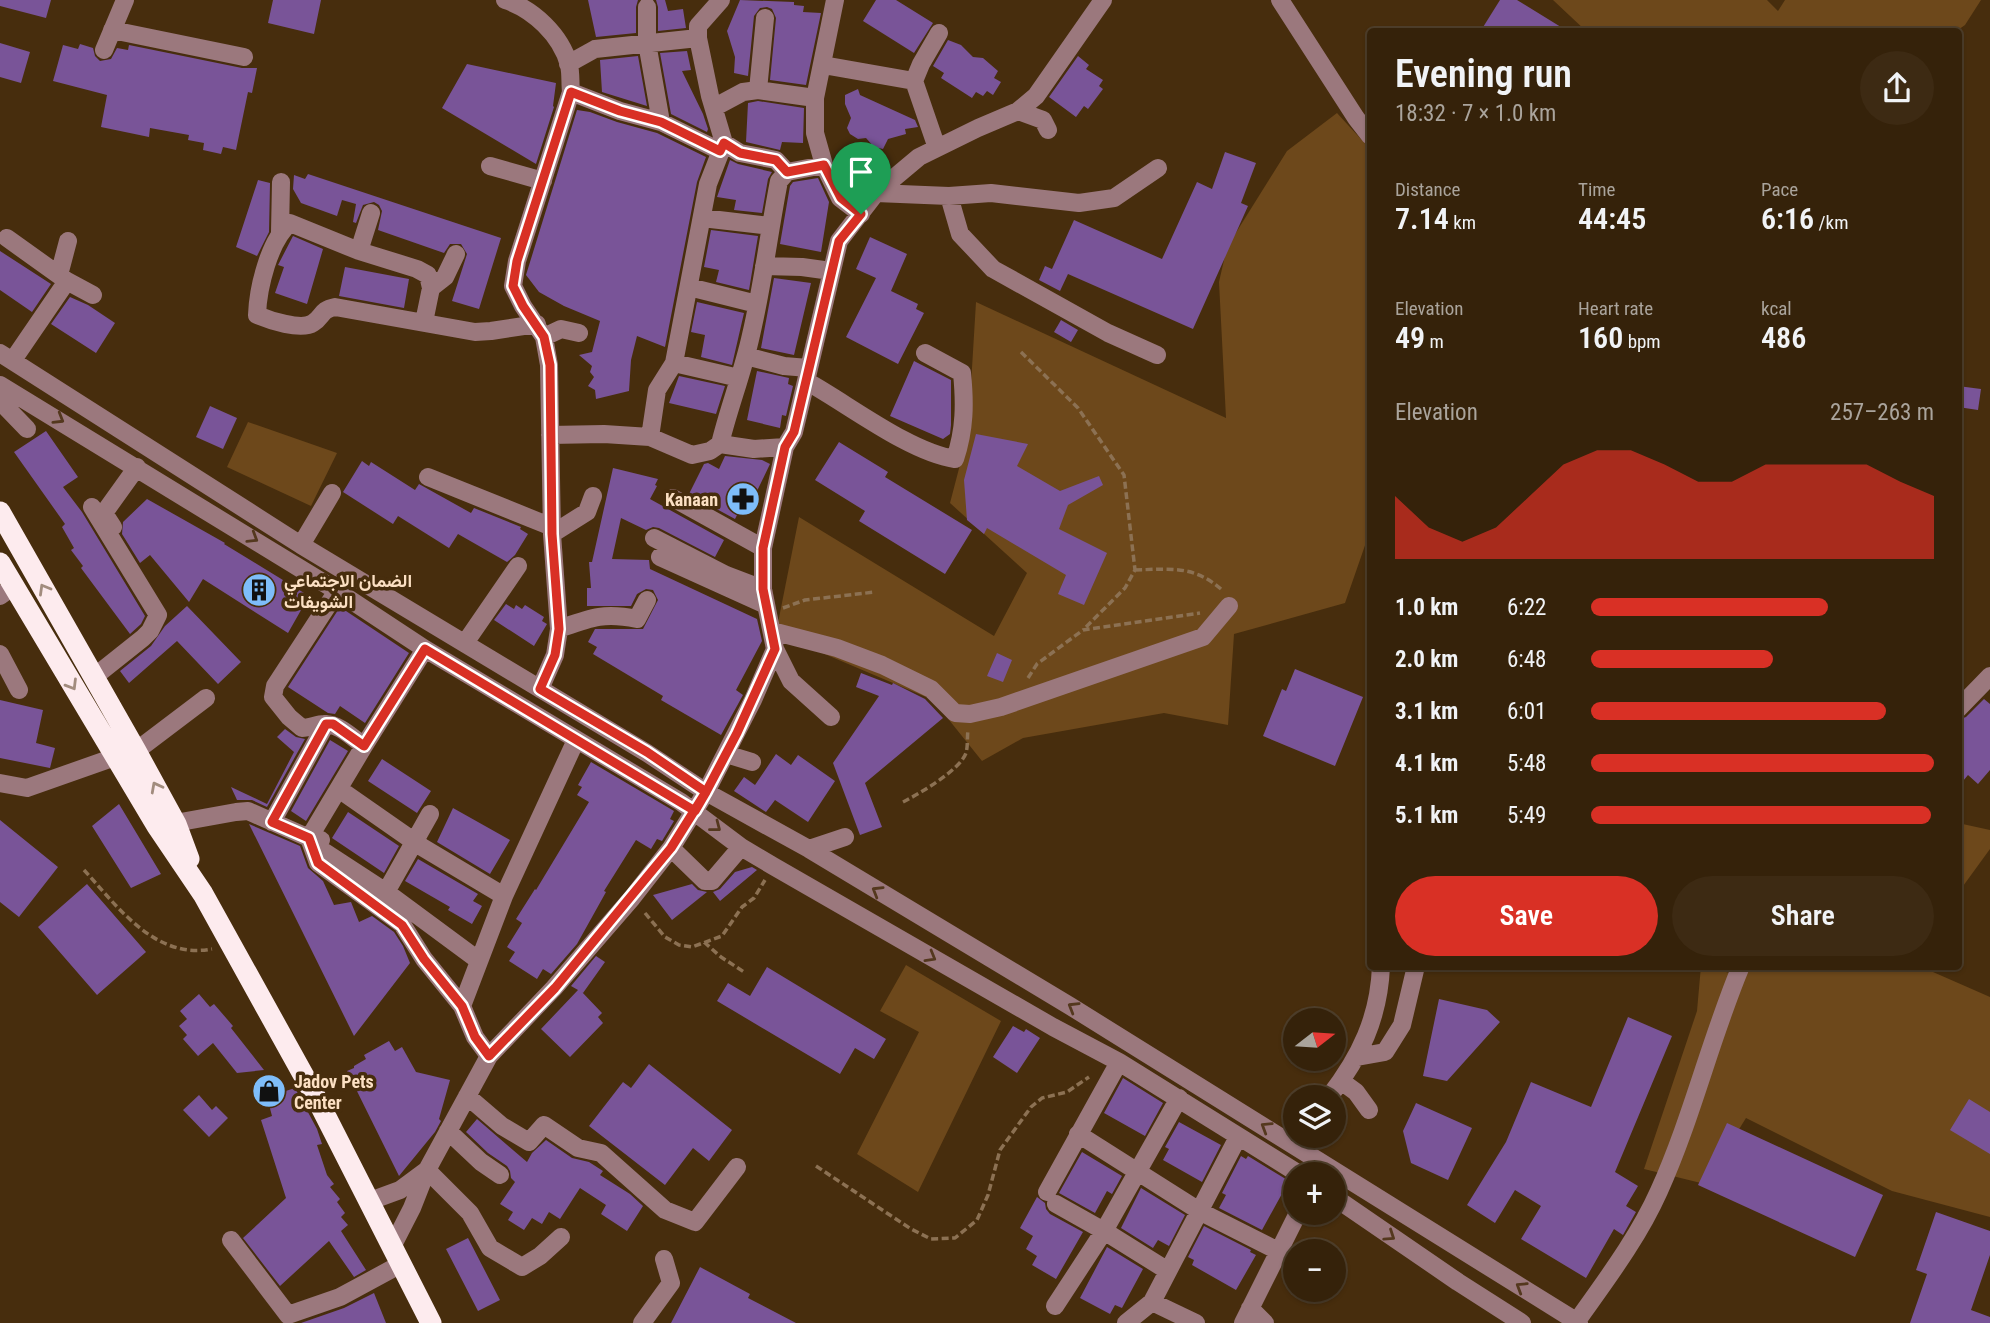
<!DOCTYPE html>
<html lang="en">
<head>
<meta charset="utf-8">
<style>
  :root { --surface:#35220a; --page:#3d2a13; --text:#f1f3f6; --muted:#aaa49c; --line:#4f3f2b; --accent:#d93025 }
  body { margin:0; font-family:"Roboto Condensed",Vazirmatn,sans-serif; background:var(--page); color:var(--text); height:100vh; display:flex; flex-direction:column; font-size:26px; white-space:nowrap }
  * { box-sizing:border-box; margin:0 }
  p { font-size:23px; color:var(--muted) }
  .icon { flex:none; width:38px; height:38px; fill:none; stroke:currentColor; stroke-width:2; stroke-linecap:round; stroke-linejoin:round }
  .map { position:relative; flex:1; overflow:hidden }
  .panel { position:absolute; left:1367px; top:28px; width:595px; height:942px; display:flex; flex-direction:column; background:var(--surface); border-radius:7px; box-shadow:0 2px 5px #0004,0 0 0 2px var(--line) }
  .panel>* { flex:none }
  .needle { width:46px; rotate:73deg }
  .buttons { position:absolute; left:1283px; top:1008px; display:grid; gap:14px }
  .buttons a { display:grid; place-items:center; width:63px; height:63px; border-radius:50%; background:var(--surface); box-shadow:0 2px 5px #0004,0 0 0 2px var(--line); font-size:35px }
  .pin { position:absolute; display:grid; place-items:center; width:60px; height:60px; color:#fff; margin:-72px -30px; border-radius:50% 50% 50% 0; rotate:-45deg; box-shadow:0 0 7px #0007 }
  .pin .icon { rotate:45deg }
  .round { display:grid; place-items:center; flex:none; width:74px; height:74px; border-radius:37px; background:var(--page) }
  .head { display:flex; align-items:center; justify-content:space-between; height:119px; padding:0 28px }
  h1 { font-size:38px; font-weight:600; line-height:52px }
  .figures { display:grid; grid-template-columns:repeat(3,1fr); gap:10px; height:119px; padding:7px 28px }
  .figures div { display:grid; align-content:center }
  .figures b { font-size:30px; font-weight:600 }
  .figures small { font-size:19px; font-weight:400 }
  .figures p { font-size:19px }
  .chart { height:196px; padding:14px 28px }
  .chart p { display:flex; justify-content:space-between }
  .chart svg { width:100%; height:126px; margin-top:7px; fill:var(--accent); opacity:.7 }
  .button { display:flex; gap:14px; margin-top:auto; padding:14px 28px }
  .button a { flex:1; height:80px; border-radius:42px; background:var(--accent); color:#fff; font-size:28px; font-weight:600; line-height:80px; text-align:center }
  .button a+a { background:var(--page); color:var(--text) }
  ul { padding:0 28px; list-style:none; font-size:23px }
  li { display:grid; grid-template-columns:112px 84px 1fr; align-items:center; height:52px }
  li i { height:18px; border-radius:9px; background:var(--accent) }
  .map>svg:first-child { display:block }
  .green { fill:#6d481b }
  .building { fill:#795498 }
  .lines { fill:none; stroke-linecap:round; stroke-linejoin:round }
  .path { stroke:#8c7153; stroke-width:3.5; stroke-dasharray:7 3.5; stroke-linecap:butt }
  .minor { stroke:#9b787d; stroke-width:18 }
  .highway { stroke:#fdebee; stroke-width:21 }
  .oneway { stroke:#54381e }
  .oneway2 { stroke:#a28c7e }
  .route-casing { stroke:#fff; stroke-width:14 }
  .route { stroke:#d93025; stroke-width:9 }
  .labels { text-anchor:middle; dominant-baseline:central; stroke-width:7; stroke-linejoin:round; paint-order:stroke }
  .poi-label { font-size:18px; font-weight:bold; fill:#fce0c3; stroke:#472d0d; text-anchor:start }
</style>
</head>
<body>
<div class="map">
<svg width="1990" height="1323" viewBox="0 0 1990 1323">
  <rect width="100%" height="100%" fill="#472d0d"/>
  <path class="green" d="M1553,0H1767L1778,11L1785,0H1981L1965,25L1955,32L1586,31Z
    M1337,113L1370,149V531L1345,603L1234,634L1228,725L1164,713L1023,738L982,761L933,700L787,638L777,628L799,517L994,636L1027,573L950,503L968,434L976,302L1226,418L1219,282L1227,247L1287,151Z
    M248,422L337,453L311,506L227,467Z
    M1958,823L1990,830V849L1958,893Z
    M906,965L1001,1021L918,1192L857,1154L919,1032L880,1011Z
    M1701,966L1730,973L1733,966H1935L1933,972L1990,997V1217L1892,1191L1746,1118L1705,1184L1644,1169L1697,1011Z"/>
  <path class="building" d="M0,0H51L46,18L0,6Z
    M273,0H321L314,34L268,23Z
    M588,0H638L636,7V33L596,37Z
    M656,0H665L668,11L683,9L686,28L658,31V7Z
    M740,0L794,2V5L804,6L803,12L821,13L806,85L770,80L776,18L772,9L767,7L760,8L754,16L748,76L734,73L735,57L727,31Z
    M876,0H896L933,23L914,53L863,21Z
    M1500,0H1517L1569,32H1480Z
    M948,40L961,45L973,57L983,58L998,71L994,78L1001,82L993,95L987,91L983,96L976,92L972,98L941,78L944,73L933,66Z
    M0,43L30,52L21,83L0,77Z
    M80,44L93,48L95,56L100,61L111,59L117,48L128,50L129,45L242,68H257L252,93L248,92L236,150L223,147L221,154L203,150L204,143L188,140L189,135L150,128L149,137L101,127L107,95L53,81L63,45L78,49Z
    M687,51L691,70L682,71L703,114L708,129L707,132L671,114L660,53Z
    M638,56L647,106L602,92L600,60Z
    M1078,56L1089,65L1086,69L1103,80L1099,86L1103,89L1088,109L1084,106L1076,117L1049,97Z
    M467,64L556,83L553,106L554,107L536,164L442,108Z
    M858,89L860,95L915,120L918,127L905,129L906,134L888,139L883,149L874,147L866,138L858,139L850,134L847,128L851,118L845,104V95Z
    M758,101L804,108L803,143L782,142L780,150L746,142L748,103Z
    M577,110L590,112L617,122L657,133L706,157L697,182L665,347L637,336L631,360L629,391L596,399L595,390L588,386L594,377L590,372L592,366L579,355L592,352L600,321L564,306L539,292L526,275Z
    M1225,152L1256,163L1241,203L1248,206L1193,329L1068,274L1060,291L1039,280L1045,266L1052,269L1074,220L1162,259L1197,182L1212,189Z
    M730,160L738,164L772,172L768,179L762,213L734,210L736,200L717,197Z
    M308,174L501,238L479,309L452,301L467,254L461,244H450L444,253L378,230L382,211L379,205L374,202L363,205L356,223L353,222L356,204L342,200L337,216L301,203L293,189L294,175L305,179Z
    M818,178L829,202L821,252L780,244L790,186L793,182Z
    M258,180L270,183L269,232L257,256L236,247Z
    M711,230L758,236L749,290L716,282L719,270L704,267Z
    M293,236L323,249L307,304L275,293L284,267L278,265Z
    M870,237L907,254L891,291L918,304L916,309L924,313L898,364L846,337L876,278L856,269Z
    M0,251L51,284L32,312L0,290Z
    M345,267L409,279L404,308L339,296Z
    M774,278L811,283L794,355L761,348Z
    M70,297L88,305L115,323L96,353L51,324Z
    M697,302L744,313L732,365L701,357L705,335L691,332Z
    M1061,320L1078,330L1071,342L1054,332Z
    M914,361L951,380V425L950,434L943,439L890,416Z
    M757,371L789,378L788,384L793,386L786,416L782,415L780,428L747,420Z
    M679,376L725,386L716,414L669,403Z
    M1958,386L1981,389L1978,410L1958,407Z
    M210,406L237,418L223,449L196,437Z
    M46,431L78,477L63,487L82,512L145,616L141,624L130,634L81,568L83,566L71,550L74,548L62,527L65,524L14,452Z
    M976,434L1028,444L1017,466L1060,491L1099,476L1103,485L1068,505L1059,529L1107,553L1084,605L1058,594L1066,575L987,528L984,534L967,520L964,480Z
    M839,442L888,472L885,477L972,530L945,574L859,521L865,511L815,480Z
    M725,456L762,460L770,464L745,516L738,513L735,519L689,494L704,464L708,463L719,469Z
    M362,461L369,466L371,462L415,490L419,484L471,513L474,508L521,527L520,529L528,534L515,555L507,562L458,534L449,548L398,516L393,524L343,492Z
    M613,468L658,479L655,485L657,486L650,499L724,540L715,557L659,528L653,527L646,530L621,518L612,559L649,560L650,569L757,619L762,641L736,690L743,695L721,735L661,700L663,696L593,654L597,647L588,642L595,629H643L658,600L653,590L646,589L637,594L631,606H587V588H591L589,562H592Z
    M147,499L225,543L224,544L309,596L288,633L203,579L189,602L150,555L140,563L122,534L123,522Z
    M506,604L514,609L516,605L522,609L525,605L544,617L542,621L547,624L534,646L494,620Z
    M187,606L241,662L218,684L177,641L129,683L120,671L151,646L165,626Z
    M340,607L409,653L365,723L340,706L335,714L328,713L288,687Z
    M997,653L1012,660L1003,682L987,676Z
    M1295,669L1363,697L1335,766L1263,736L1282,689L1286,691Z
    M861,673L892,685L893,683L925,699L943,718L865,783L882,827L860,835L833,763L879,696L856,687Z
    M1984,699L1990,704V770L1978,784L1968,775L1958,787V720L1966,717Z
    M0,700L43,710L36,743L55,748L50,768L0,758Z
    M285,729L296,737L305,739L267,807L252,800H237L231,787L267,804L294,752L277,737Z
    M330,740L348,751L306,821L291,811Z
    M776,754L791,765L798,755L835,781L808,822L775,800L766,812L734,791L744,777L755,785Z
    M382,759L431,791L417,813L368,781Z
    M591,762L674,811L670,819L674,821L662,841L657,839L651,849L636,840L604,891L606,892L577,944L551,974L543,969L537,979L509,961L515,952L507,947L522,923L516,919L535,889L536,890L589,802L577,795L582,787L578,785Z
    M119,804L161,874L131,888L92,826Z
    M453,808L510,840L490,874L437,842Z
    M348,812L399,846L384,873L332,838Z
    M0,820L58,867L19,917L0,902Z
    M249,824L300,846L308,868L323,881L334,905L351,902L359,922L372,916L394,932L403,946L410,963L354,1036Z
    M418,859L478,894L473,901L482,906L472,924L448,910L450,907L405,881Z
    M752,867L757,870L720,901L713,892L720,889L735,872Z
    M87,884L146,952L97,995L38,927Z
    M692,884L698,890L707,892L672,920L653,895Z
    M596,956L605,962L583,993L581,991L602,1013L598,1017L603,1023L570,1057L541,1029L578,990L571,986Z
    M767,967L886,1039L874,1059L855,1048L840,1074L717,1001L728,983L750,996Z
    M199,994L210,1007L214,1004L233,1026L231,1028L264,1070L237,1073L213,1043L198,1056L183,1039L187,1035L179,1026L187,1019L180,1011Z
    M1439,999L1487,1010L1500,1022L1447,1081L1423,1076Z
    M1628,1017L1672,1036L1615,1172L1638,1186L1626,1206L1636,1212L1623,1235L1614,1229L1586,1278L1521,1239L1541,1206L1515,1190L1495,1223L1467,1205L1506,1142L1531,1082L1591,1107Z
    M1013,1026L1024,1032L1026,1029L1040,1038L1017,1073L993,1057Z
    M389,1041L395,1051L402,1047L416,1072L450,1080L439,1119L441,1121L435,1132L399,1176L347,1071L354,1068V1066L366,1059L364,1055Z
    M649,1064L732,1130L709,1161L693,1148L665,1185L589,1126L623,1082L631,1088Z
    M1123,1078L1163,1103L1145,1136L1104,1113Z
    M295,1088L317,1129L322,1144L317,1145L327,1175L334,1184L330,1187L340,1199L337,1202L345,1213L341,1217L348,1225L341,1231L366,1270L354,1277L329,1241L280,1286L243,1238L286,1198L261,1120L272,1116L267,1097Z
    M199,1095L212,1110L216,1106L228,1118L209,1137L183,1110Z
    M1969,1099L1990,1112V1154L1950,1130Z
    M1416,1103L1472,1128L1448,1180L1411,1163L1403,1131Z
    M477,1119L527,1162L532,1153L546,1140L572,1158L589,1162L603,1171L600,1175L630,1194L643,1206L627,1231L601,1214L606,1205L580,1188L560,1219L549,1212L542,1224L532,1218L524,1230L508,1220L513,1212L500,1204L515,1182L511,1178L510,1171L507,1166L488,1153L466,1132Z
    M1179,1122L1221,1145L1202,1182L1163,1160L1169,1149L1165,1147Z
    M1727,1123L1883,1195L1855,1257L1698,1185Z
    M1082,1152L1122,1176L1112,1194L1107,1191L1095,1213L1059,1193Z
    M1241,1156L1246,1159L1248,1156L1289,1181L1262,1230L1219,1208L1226,1195L1222,1193Z
    M1141,1188L1185,1215L1169,1246L1158,1240L1153,1248L1121,1228Z
    M1037,1197L1045,1203L1046,1209L1050,1214L1083,1232L1056,1279L1032,1265L1037,1256L1026,1249L1033,1236L1020,1228Z
    M1936,1212L1990,1231V1255L1971,1310L1990,1317V1323H1910L1927,1274L1916,1270Z
    M1204,1226L1251,1250L1250,1252L1256,1255L1236,1290L1192,1265L1194,1260L1188,1257Z
    M468,1238L500,1300L478,1311L446,1249Z
    M1107,1247L1143,1269L1122,1308L1115,1305L1110,1314L1080,1298Z
    M700,1267L750,1294L748,1298L796,1323H671Z
    M374,1293L386,1323H301L344,1308Z"/>
  <g class="lines">
    <path class="path" d="M1021,352L1078,408L1124,475L1135,570L1125,588L1084,629
      M1135,570C1170,569 1193,565 1221,589
      M783,608L805,600L875,592
      M1028,678L1037,664L1083,630L1200,613
      M903,802C919,794 960,770 966,753C968,746 967,737 968,730
      M84,870C118,907 155,960 212,949
      M645,913L665,937L679,945L692,947L722,936L742,907L754,898L765,880
      M704,942L721,957L744,972
      M816,1166L911,1229L931,1239L955,1238L977,1220L988,1195L1000,1150L1031,1107L1042,1098L1067,1092L1089,1077"/>
    <path class="minor" d="M505,0C533,9 561,35 569,65C571,73 570,83 571,92L517,261L513,286L523,306L544,337L549,365L552,534L559,629L555,655L540,689
      M835,0L815,98V133L824,165L840,198L861,214
      M1280,0L1356,118L1370,136
      M647,7V43L661,122
      M112,30L244,57
      M104,50L125,0
      M568,64L595,49L698,38
      M823,65L914,81
      M758,90L765,18
      M571,92L620,111L661,122L720,151
      M715,107L743,92L758,90L815,98
      M1018,111L1043,120L1048,130
      M724,143L740,153L776,160L787,172
      M937,148L914,81L921,64L939,33
      M490,166L543,181
      M876,193L949,196L991,193L1079,203L1114,198L1158,168
      M949,196L960,234L993,269L1108,333L1157,355
      M702,218L771,226
      M280,232L281,182
      M7,238L67,281L13,360
      M359,251L371,213
      M764,266L802,267L831,271
      M59,275L68,241
      M67,281L93,295
      M689,287L757,304
      M431,288L445,277L456,254
      M424,322L431,288L428,275L417,269L359,251L290,223C269,241 258,288 257,315C269,320 301,331 313,323C323,317 320,310 335,307L475,332L491,331L537,324
      M544,337L561,329L579,333
      M0,353L301,545L647,753L706,792L809,849L1070,1006L1579,1323
      M746,356L784,366L808,368
      M674,363L739,378
      M806,381C848,404 909,452 955,459C965,429 965,403 962,373L925,353
      M0,385L337,591L425,649L681,802L741,847L773,866L1053,1027L1119,1062L1299,1174
      M0,401L27,429
      M550,435L604,434L650,437L692,455L710,451L720,444C729,407 743,372 751,335C763,284 769,232 779,181L787,172L824,165
      M650,437L657,390L674,363L708,184L724,143L710,96L698,38V26L721,0
      M720,444L754,449L785,447
      M428,477L552,527
      M673,498L763,548
      M92,507L158,615L150,631L143,638L94,677
      M113,527L104,513L137,467
      M552,534L587,512L593,496
      M654,538L726,575L763,589
      M301,545L332,493
      M660,557L766,605
      M337,591L275,686L273,697L289,717L302,728C310,728 317,724 324,724C338,723 353,738 364,746
      M0,596L14,586
      M559,629C590,618 603,612 637,619L647,600
      M772,631L837,648L882,665L931,689L955,713L970,714L1001,707L1203,637L1229,606
      M465,643L518,566
      M775,649L791,681L831,717
      M0,654L19,690
      M1958,709L1990,676
      M136,751L206,698
      M726,754L752,762
      M0,783L27,788L115,757
      M346,794L422,847L504,896
      M430,814L386,892L478,960
      M272,822L326,724
      M164,825L236,812L248,811L309,838L318,863L402,924L424,959L462,1006L475,1037L489,1056
      M309,838L364,746L425,649
      M321,840L317,847L386,892
      M671,848L705,881H712L741,847
      M809,849L845,837
      M462,1006L504,896L576,740
      M1357,1057L1385,1052L1402,1025L1416,966
      M1341,1081L1356,1092L1369,1110
      M467,1096L502,1126L529,1142L544,1125L578,1148L601,1153L665,1210L695,1222L737,1167
      M1329,1097C1360,1057 1379,1018 1381,966
      M448,1131L481,1162L500,1175
      M1078,1134L1201,1212L1278,1251
      M1047,1192L1119,1062
      M1334,1197L1458,1282L1522,1323
      M370,1201L400,1190L427,1170L489,1056L554,988L632,898L671,848L706,792L753,700L775,649L763,589V548L785,447L794,432L839,241L876,193L919,157L978,128L1018,111L1036,96L1103,0
      M1056,1204L1104,1231L1168,1271
      M231,1240L288,1315L340,1297L401,1264
      M392,1247L412,1208L427,1170L470,1213L490,1248L522,1267L540,1256L561,1237
      M1152,1302L1196,1323
      M1055,1306L1104,1231L1179,1098
      M1250,1308L1265,1323
      M1577,1321C1606,1280 1638,1238 1659,1191C1692,1118 1710,1040 1741,966
      M642,1323L671,1283L664,1259
      M1126,1323L1152,1302L1238,1137
      M1243,1323L1298,1213"/>
    <path class="highway" d="M0,512L136,751L176,824L189,859
      M0,563L157,826L203,894L320,1105L431,1323"/>
  </g>
  <defs><path id="oneway-chevron" d="M-2-3.5L2.5 0L-2 3.5" fill="none" stroke-width="1.6" stroke-linecap="round" stroke-linejoin="round" transform="scale(1.75)"/></defs>
  <g class="oneway">
    <use href="#oneway-chevron" transform="translate(59 419) rotate(31)"/>
    <use href="#oneway-chevron" transform="translate(253 538) rotate(32)"/>
    <use href="#oneway-chevron" transform="translate(716 827) rotate(38)"/>
    <use href="#oneway-chevron" transform="translate(877 891) rotate(-149)"/>
    <use href="#oneway-chevron" transform="translate(931 957) rotate(30)"/>
    <use href="#oneway-chevron" transform="translate(1073 1007) rotate(-149)"/>
    <use href="#oneway-chevron" transform="translate(1266 1127) rotate(-148)"/>
    <use href="#oneway-chevron" transform="translate(1390 1236) rotate(34)"/>
    <use href="#oneway-chevron" transform="translate(1521 1287) rotate(-148)"/>
  </g>
  <g class="oneway2">
    <use href="#oneway-chevron" transform="translate(44 589) rotate(-120)"/>
    <use href="#oneway-chevron" transform="translate(72 685) rotate(59)"/>
    <use href="#oneway-chevron" transform="translate(156 787) rotate(-118)"/>
  </g>
  <g class="lines">
    <g class="route-casing">
      <path id="route" d="M861,214L841,198L824,165L787,172L776,160L740,153L724,143L720,151L661,122L620,111L571,92L517,261L513,286L523,306L544,337L550,365L552,534L559,629L555,655L540,689L647,752L706,792L695,811L425,649L364,746L333,724H326L272,822L309,838L318,863L402,925L424,959L462,1006L475,1037L489,1056L555,988L671,848L706,792L737,733L775,649L763,589V548L785,447L794,432L839,241L861,214"/>
    </g>
    <use href="#route" class="route"/>
  </g>
  <defs>
    <g id="pharmacy-disc" transform="scale(1.75)"><circle r="9.5" fill="#7ebdf9" stroke="#472d0d"/><path d="M-2-6h4v4h4v4h-4v4h-4v-4h-4v-4h4Z" fill="#111"/></g>
    <g id="building-disc" transform="scale(1.75)"><circle r="9.5" fill="#7ebdf9" stroke="#472d0d"/><path d="M-4-6H4V6H1V3H-1V6H-4ZM-2.5-4.3h1.7v1.8h-1.7ZM.8-4.3h1.7v1.8H.8ZM-2.5-1h1.7V.8h-1.7ZM.8-1h1.7V.8H.8Z" fill="#111"/></g>
    <g id="shop-disc" transform="scale(1.75)"><circle r="9.5" fill="#7ebdf9" stroke="#472d0d"/><path d="M-5-2.5h2.3a2.7 3.5 0 0 1 5.4 0H5L5.5 6h-11ZM-1.5-2.5h3a1.5 2.3 0 0 0-3 0Z" fill="#111"/></g>
  </defs>
  <g fill-rule="evenodd">
    <use href="#pharmacy-disc" x="743" y="499"/>
    <use href="#building-disc" x="259" y="590"/>
    <use href="#shop-disc" x="269" y="1091"/>
  </g>
  <g class="labels">
    <g class="poi-label">
      <text x="718" y="499" text-anchor="end">Kanaan</text>
      <text x="284" y="580">الضمان الاجتماعي<tspan x="284" dy="21">الشويفات</tspan></text>
      <text x="294" y="1081">Jadov Pets<tspan x="294" dy="21">Center</tspan></text>
    </g>
  </g>
</svg>
<div class="buttons">
<a><svg class="needle" viewBox="-14 -14 28 28"><path d="M0-13l5 13h-10z" fill="#e53935"/><path d="M0 13l5-13h-10z" fill="#aaa49c"/></svg></a>
<a><svg class="icon" aria-label="layers" viewBox="0 0 24 24"><path d="M12 4l9 5-9 5-9-5zM3 14l9 5 9-5"/></svg></a>
<a>+</a>
<a>−</a>
</div>
<div class="pin" style="left:861px;top:214px;background:#1e9e55"><svg class="icon" aria-label="arrive" viewBox="0 0 24 24"><path d="M6 21V4h12l-3 4 3 4H6"/></svg></div>
<section class="panel">
<div class="head"><div><h1>Evening run</h1><p>18:32 · 7 × 1.0 km</p></div><a class="round"><svg class="icon" aria-label="share" viewBox="0 0 24 24"><path d="M12 15V3M7 8l5-5 5 5M5 13v7h14v-7"/></svg></a></div>
<div class="figures">
<div><p>Distance</p><b>7.14<small> km</small></b></div>
<div><p>Time</p><b>44:45</b></div>
<div><p>Pace</p><b>6:16<small> /km</small></b></div>
</div>
<div class="figures">
<div><p>Elevation</p><b>49<small> m</small></b></div>
<div><p>Heart rate</p><b>160<small> bpm</small></b></div>
<div><p>kcal</p><b>486</b></div>
</div>
<div class="chart"><p><span>Elevation</span>257–263 m</p>
<svg viewBox="0 0 160 44" preserveAspectRatio="none"><path d="M0 44V22L10 33L20 38L30 33L40 22L50 11L60 6L70 6L80 11L90 17L100 17L110 11L120 11L130 11L140 11L150 17L160 22V44z"/></svg>
</div>
<ul>
<li><b>1.0 km</b>6:22<i style="width:69%"></i></li>
<li><b>2.0 km</b>6:48<i style="width:53%"></i></li>
<li><b>3.1 km</b>6:01<i style="width:86%"></i></li>
<li><b>4.1 km</b>5:48<i style="width:100%"></i></li>
<li><b>5.1 km</b>5:49<i style="width:99%"></i></li>
</ul>
<div class="button"><a>Save</a><a>Share</a></div>
</section>
</div>
</body>
</html>
